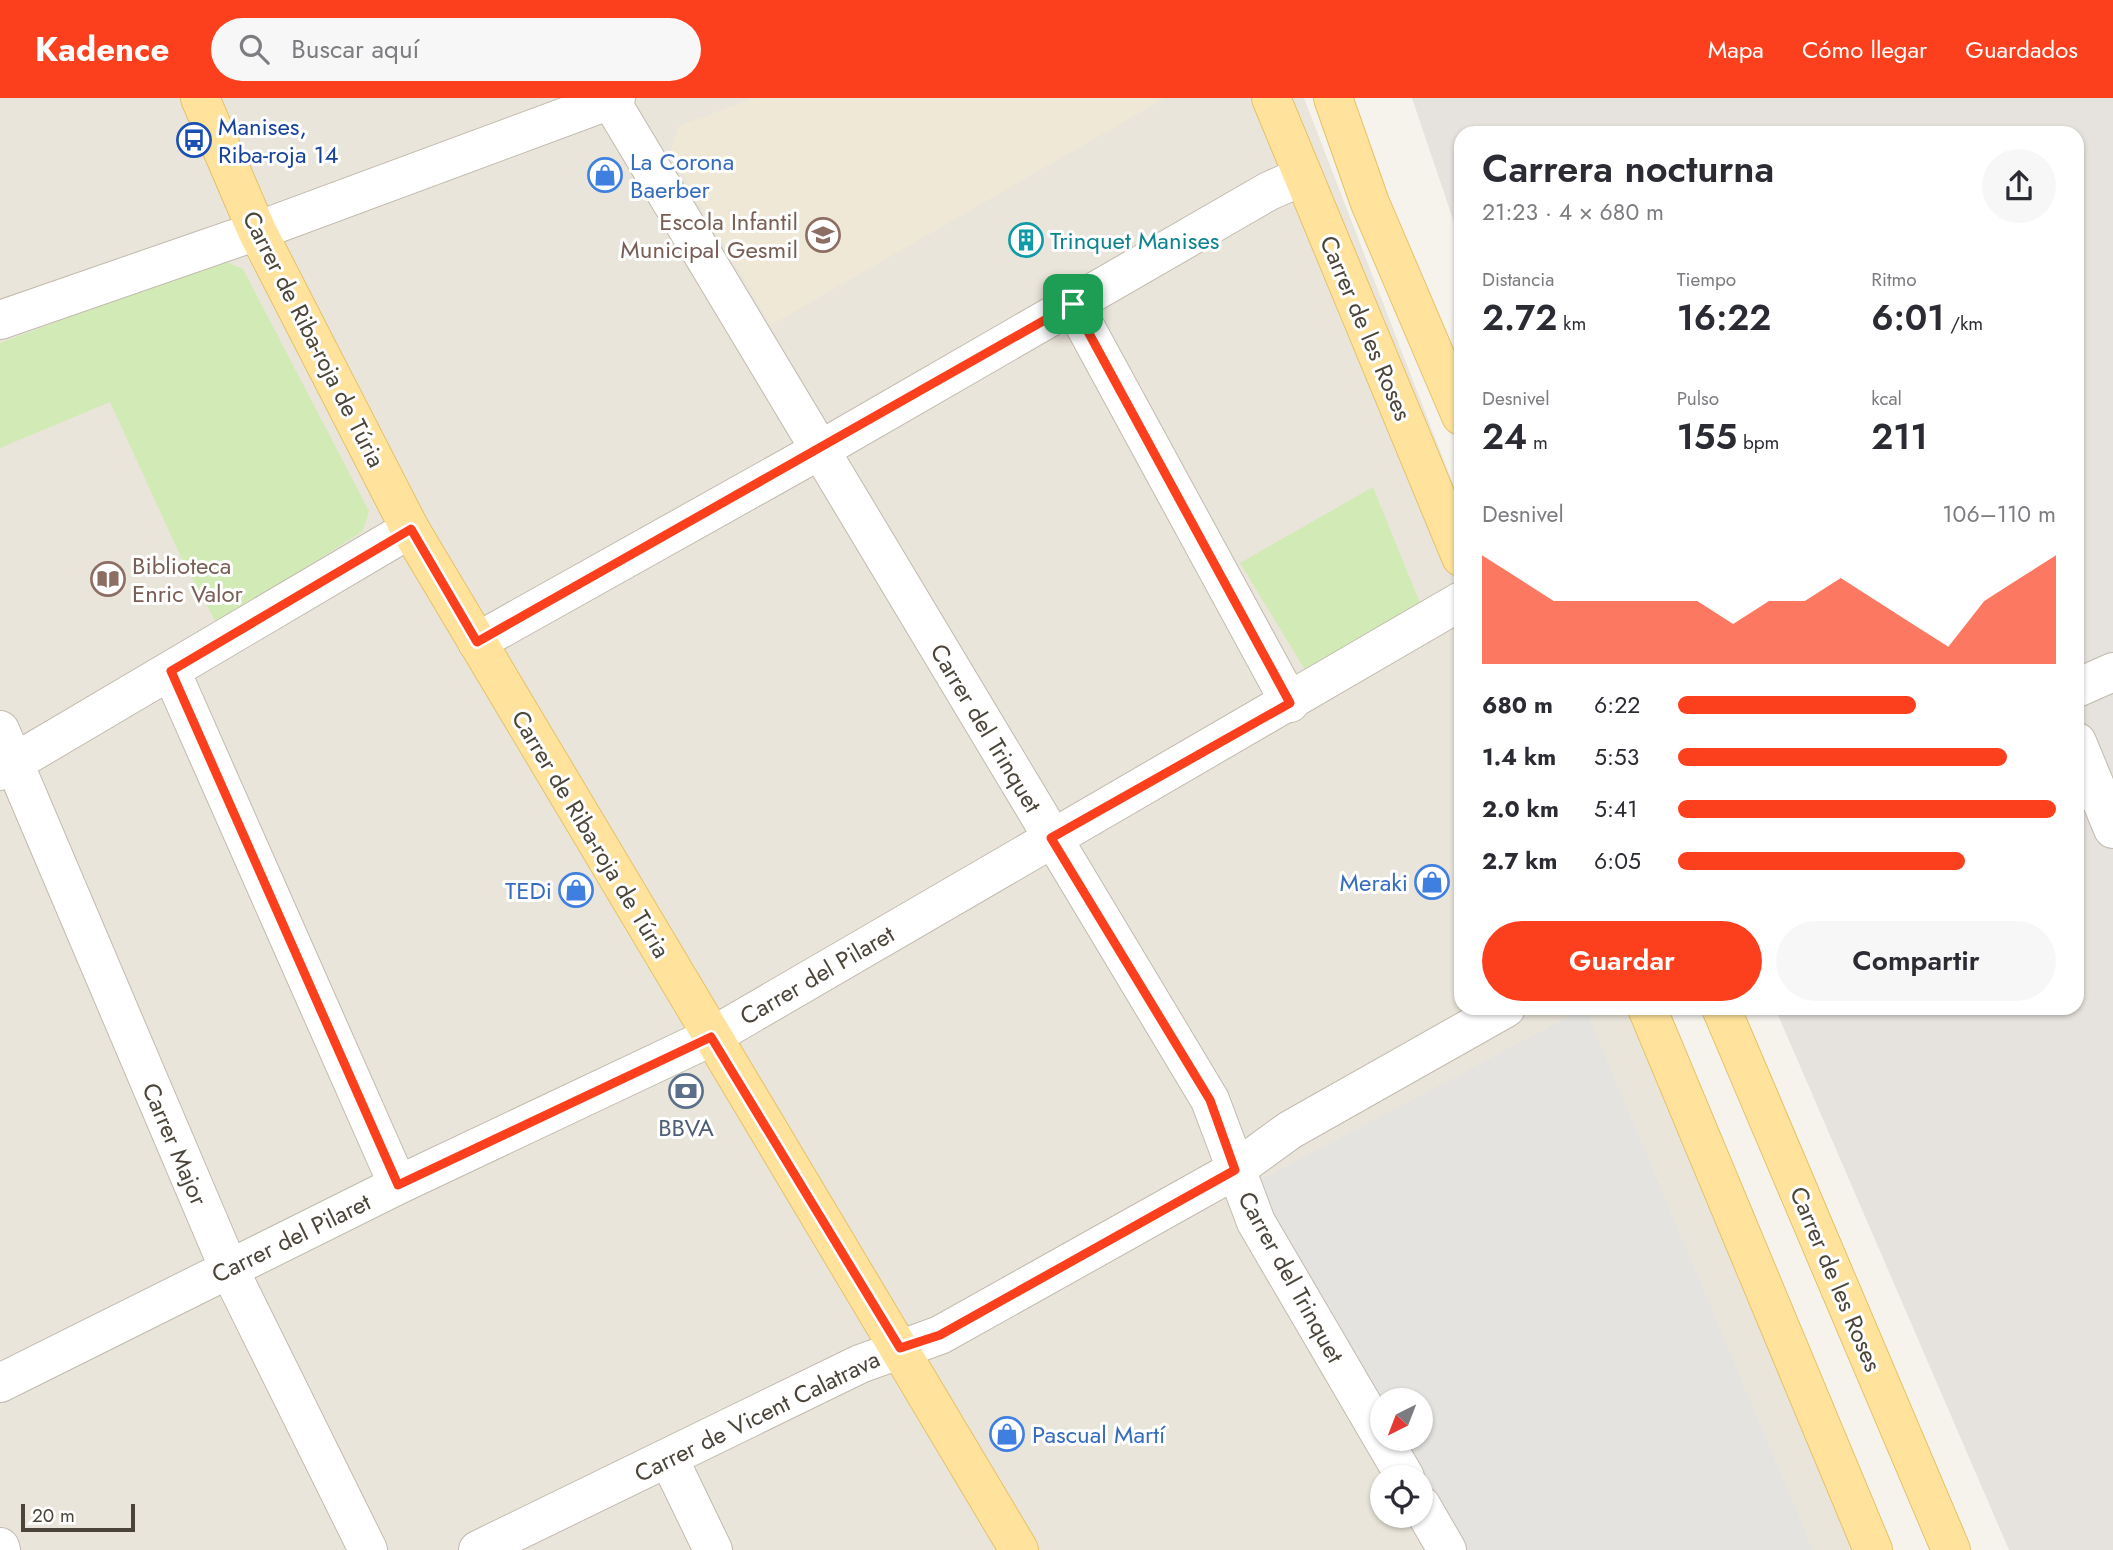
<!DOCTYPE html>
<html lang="es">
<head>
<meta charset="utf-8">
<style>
  :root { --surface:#fff; --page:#f7f7f7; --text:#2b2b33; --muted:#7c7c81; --accent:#fc3f1d }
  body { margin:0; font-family:Jost,sans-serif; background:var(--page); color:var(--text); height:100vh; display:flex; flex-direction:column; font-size:26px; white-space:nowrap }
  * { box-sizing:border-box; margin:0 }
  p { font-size:23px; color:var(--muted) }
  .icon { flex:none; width:38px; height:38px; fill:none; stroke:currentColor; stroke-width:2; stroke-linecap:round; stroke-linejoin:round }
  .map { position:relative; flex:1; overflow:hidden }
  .panel { position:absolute; left:1454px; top:28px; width:630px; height:889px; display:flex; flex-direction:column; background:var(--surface); border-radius:21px; box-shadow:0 2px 5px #0004 }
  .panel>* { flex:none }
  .needle { width:46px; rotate:222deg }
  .fabs { position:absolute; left:1370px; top:1290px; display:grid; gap:14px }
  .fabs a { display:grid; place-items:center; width:63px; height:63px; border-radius:50%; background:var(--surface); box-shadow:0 2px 5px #0004; font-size:35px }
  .scale { position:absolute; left:21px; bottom:18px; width:114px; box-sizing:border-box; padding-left:7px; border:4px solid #4b4439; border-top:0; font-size:19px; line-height:24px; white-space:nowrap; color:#4b4439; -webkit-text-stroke:5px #fff; paint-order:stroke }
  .pin { position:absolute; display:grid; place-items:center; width:60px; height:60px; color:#fff; margin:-30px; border-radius:14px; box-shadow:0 4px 10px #0006 }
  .round { display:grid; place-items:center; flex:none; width:74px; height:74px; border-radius:37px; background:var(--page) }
  .headline { display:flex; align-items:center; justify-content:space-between; height:119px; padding:0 28px }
  h1 { font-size:38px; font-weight:600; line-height:52px }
  .figures { display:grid; grid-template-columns:repeat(3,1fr); gap:10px; height:119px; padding:7px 28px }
  .figures div { display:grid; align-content:center }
  .figures b { font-size:35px; font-weight:600 }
  .figures small { font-size:19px; font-weight:400 }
  .figures p { font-size:19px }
  .chart { height:196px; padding:14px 28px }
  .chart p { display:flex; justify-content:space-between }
  .chart svg { width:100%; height:126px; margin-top:7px; fill:var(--accent); opacity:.7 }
  .primary-button { display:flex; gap:14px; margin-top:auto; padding:14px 28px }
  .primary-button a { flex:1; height:80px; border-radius:42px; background:var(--accent); color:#fff; font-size:28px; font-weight:600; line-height:80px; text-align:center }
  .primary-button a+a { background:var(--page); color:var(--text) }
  ul { padding:0 28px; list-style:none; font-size:23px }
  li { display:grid; grid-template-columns:112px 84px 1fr; align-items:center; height:52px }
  li i { height:18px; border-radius:9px; background:var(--accent) }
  header { display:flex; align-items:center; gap:42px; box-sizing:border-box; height:98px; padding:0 35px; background:var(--accent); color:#fff }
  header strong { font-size:33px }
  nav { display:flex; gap:38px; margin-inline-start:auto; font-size:24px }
  .search { width:490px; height:63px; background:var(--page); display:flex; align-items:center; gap:18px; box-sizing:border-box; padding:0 24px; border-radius:38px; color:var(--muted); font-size:26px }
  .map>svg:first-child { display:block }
  .residential { fill:#eae5da; fill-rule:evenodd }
  .industrial { fill:#e6e2dd }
  .education { fill:#efe8d6 }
  .green { fill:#d2eab5 }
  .parking { fill:#e5e3e0 }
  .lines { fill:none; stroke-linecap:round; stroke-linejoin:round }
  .minor-casing { stroke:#c2bbae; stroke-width:40 }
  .major-casing { stroke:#e6c16a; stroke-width:40 }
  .minor { stroke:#fff; stroke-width:38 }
  .major { stroke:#ffe39c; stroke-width:38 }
  .route-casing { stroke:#fff; stroke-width:14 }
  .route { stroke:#fc3f1d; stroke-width:9 }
  .labels { text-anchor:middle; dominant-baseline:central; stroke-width:6; stroke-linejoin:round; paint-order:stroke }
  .transit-label { font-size:24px; fill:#164399; stroke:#fff; text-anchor:start }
  .shop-label { font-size:24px; fill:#366cbe; stroke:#fff; text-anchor:start }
  .education-label { font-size:24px; fill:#785e54; stroke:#fff; text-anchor:end }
  .culture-label { font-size:24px; fill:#0d838f; stroke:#fff; text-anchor:start }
  .street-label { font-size:24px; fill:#4b4439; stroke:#fff }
  .service-label { font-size:24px; fill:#4e5e75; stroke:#fff }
</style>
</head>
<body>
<header>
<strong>Kadence</strong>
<div class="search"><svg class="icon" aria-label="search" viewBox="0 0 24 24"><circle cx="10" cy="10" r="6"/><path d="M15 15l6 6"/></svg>Buscar aquí</div>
<nav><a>Mapa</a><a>Cómo llegar</a><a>Guardados</a></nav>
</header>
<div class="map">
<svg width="2113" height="1452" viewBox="0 0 2113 1452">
  <rect width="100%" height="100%" fill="#f6f3ec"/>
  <path class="residential" d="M0,0H1304L1461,407V910H1655L1866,1452H0ZM1382,1302H1421V1340H1382ZM1382,1379H1421V1418H1382Z"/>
  <path class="industrial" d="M1412,0H2113V1452H2009L1775,910H2077V35H1461V145Z"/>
  <path class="education" d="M754,0H1165L771,227L670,55L679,28Z"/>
  <path class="green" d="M221,162L243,171L369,413L363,433L217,526L184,466L110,304L0,350V245Z
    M1373,389L1420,505L1307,575L1240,465Z"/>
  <path class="parking" d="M1585,910L1813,1452H1456L1393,1341L1421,1340V1302H1382V1323L1249,1088Z"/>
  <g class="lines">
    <g class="minor-casing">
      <path id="minor" d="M609,0L1210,1002L1256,1124L1405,1379
        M1073,206L1290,605
        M0,222L257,133L616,0
        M477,544L820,352L1269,93L1303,78
        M171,573L398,1087
        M2077,590L2113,574
        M0,632L229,1171L368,1452
        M2077,644L2113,731
        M0,673L410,431
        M0,1285L398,1087L711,939L1461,503
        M669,1361L713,1452
        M1421,1407L1447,1452
        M0,1449L1,1452
        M478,1452L860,1266L940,1237L1235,1072L1290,1032L1506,910"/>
    </g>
    <g class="major-casing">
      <path id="major" d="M200,0L257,133L410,431L1019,1452
        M1271,0L1461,459
        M1333,0L1370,105L1461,318
        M1647,910L1873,1452
        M1721,910L1951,1452"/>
    </g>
    <use href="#minor" class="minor"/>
    <use href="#major" class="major"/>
  </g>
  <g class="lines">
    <g class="route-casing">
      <path id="route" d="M1073,206L1290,605L1051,740L1210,1002L1235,1072L940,1237L900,1250L711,939L398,1087L171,573L411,431L477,544Z"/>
    </g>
    <use href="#route" class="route"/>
  </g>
  <defs>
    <g id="bus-ring" transform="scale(1.75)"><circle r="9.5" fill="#fff" stroke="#1a4fb4" stroke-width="1.5"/><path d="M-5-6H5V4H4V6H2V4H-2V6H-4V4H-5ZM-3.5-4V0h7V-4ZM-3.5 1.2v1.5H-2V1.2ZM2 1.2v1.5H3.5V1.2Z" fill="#1a4fb4"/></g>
    <g id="shop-ring" transform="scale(1.75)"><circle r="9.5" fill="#fff" stroke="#3f7fe0" stroke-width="1.5"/><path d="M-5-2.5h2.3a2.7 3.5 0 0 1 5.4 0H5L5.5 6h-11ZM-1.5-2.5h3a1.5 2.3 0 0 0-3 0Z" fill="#3f7fe0"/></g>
    <g id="school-ring" transform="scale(1.75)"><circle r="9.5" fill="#fff" stroke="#8d6e63" stroke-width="1.5"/><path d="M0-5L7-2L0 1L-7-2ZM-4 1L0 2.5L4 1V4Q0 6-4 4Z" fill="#8d6e63"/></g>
    <g id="building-ring" transform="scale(1.75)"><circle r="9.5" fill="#fff" stroke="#0f9aa8" stroke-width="1.5"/><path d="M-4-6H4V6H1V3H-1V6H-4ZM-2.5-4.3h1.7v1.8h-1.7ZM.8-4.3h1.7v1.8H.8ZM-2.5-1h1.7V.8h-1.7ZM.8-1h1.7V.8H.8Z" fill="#0f9aa8"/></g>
    <g id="library-ring" transform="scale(1.75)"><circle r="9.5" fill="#fff" stroke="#8d6e63" stroke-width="1.5"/><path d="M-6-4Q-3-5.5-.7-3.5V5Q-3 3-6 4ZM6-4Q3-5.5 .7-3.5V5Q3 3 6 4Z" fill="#8d6e63"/></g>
    <g id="bank-ring" transform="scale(1.75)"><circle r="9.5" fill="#fff" stroke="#5c6f8a" stroke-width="1.5"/><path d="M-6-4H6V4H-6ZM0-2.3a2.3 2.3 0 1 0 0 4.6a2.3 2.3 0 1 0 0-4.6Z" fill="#5c6f8a"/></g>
  </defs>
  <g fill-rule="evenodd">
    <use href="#bus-ring" x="194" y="42"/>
    <use href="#shop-ring" x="605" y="77"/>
    <use href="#school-ring" x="823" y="137"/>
    <use href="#building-ring" x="1026" y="142"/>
    <use href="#library-ring" x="108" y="481"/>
    <use href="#shop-ring" x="1432" y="784"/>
    <use href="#shop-ring" x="576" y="792"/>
    <use href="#bank-ring" x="686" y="993"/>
    <use href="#shop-ring" x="1007" y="1336"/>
  </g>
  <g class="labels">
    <g class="transit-label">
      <text x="218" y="28">Manises,<tspan x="218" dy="28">Riba-roja 14</tspan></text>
    </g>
    <g class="shop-label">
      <text x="630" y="63">La Corona<tspan x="630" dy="28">Baerber</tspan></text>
      <text x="1408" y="784" text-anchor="end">Meraki</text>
      <text x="552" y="792" text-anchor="end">TEDi</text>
      <text x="1032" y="1336">Pascual Martí</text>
    </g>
    <g class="education-label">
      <text x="798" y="123">Escola Infantil<tspan x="798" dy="28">Municipal Gesmil</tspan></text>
      <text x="132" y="467" text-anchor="start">Biblioteca<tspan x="132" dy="28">Enric Valor</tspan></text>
    </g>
    <g class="culture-label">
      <text x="1050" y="142">Trinquet Manises</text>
    </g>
    <g class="street-label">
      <text transform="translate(1366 230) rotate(67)">Carrer de les Roses</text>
      <text transform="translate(314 241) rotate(63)">Carrer de Riba-roja de Túria</text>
      <text transform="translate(986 630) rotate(59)">Carrer del Trinquet</text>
      <text transform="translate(591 736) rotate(59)">Carrer de Riba-roja de Túria</text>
      <text transform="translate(817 877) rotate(-30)">Carrer del Pilaret</text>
      <text transform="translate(175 1046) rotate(67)">Carrer Major</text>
      <text transform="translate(291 1140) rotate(-26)">Carrer del Pilaret</text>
      <text transform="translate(1291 1179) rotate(61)">Carrer del Trinquet</text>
      <text transform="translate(1836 1181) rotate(67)">Carrer de les Roses</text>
      <text transform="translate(757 1318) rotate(-26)">Carrer de Vicent Calatrava</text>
    </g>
    <g class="service-label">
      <text x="686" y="1029">BBVA</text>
    </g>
  </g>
</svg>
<div class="fabs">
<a><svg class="needle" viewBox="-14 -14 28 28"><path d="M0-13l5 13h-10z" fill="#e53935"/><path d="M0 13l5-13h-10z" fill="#7c7c81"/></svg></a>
<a><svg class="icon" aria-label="locate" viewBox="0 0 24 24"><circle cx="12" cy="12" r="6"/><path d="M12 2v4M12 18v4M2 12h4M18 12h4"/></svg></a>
</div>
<div class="scale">20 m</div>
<div class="pin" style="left:1073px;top:206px;background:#1e9e55"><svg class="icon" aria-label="arrive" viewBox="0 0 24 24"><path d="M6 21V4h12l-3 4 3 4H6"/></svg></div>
<section class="panel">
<div class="headline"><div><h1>Carrera nocturna</h1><p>21:23 · 4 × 680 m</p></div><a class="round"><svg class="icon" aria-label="share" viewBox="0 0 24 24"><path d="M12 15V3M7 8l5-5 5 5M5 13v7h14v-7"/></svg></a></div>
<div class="figures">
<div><p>Distancia</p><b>2.72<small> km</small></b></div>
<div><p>Tiempo</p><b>16:22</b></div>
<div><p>Ritmo</p><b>6:01<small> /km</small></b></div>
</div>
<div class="figures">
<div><p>Desnivel</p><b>24<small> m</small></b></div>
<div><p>Pulso</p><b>155<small> bpm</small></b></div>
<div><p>kcal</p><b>211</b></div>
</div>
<div class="chart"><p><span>Desnivel</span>106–110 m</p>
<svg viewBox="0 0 160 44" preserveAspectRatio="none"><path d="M0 44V6L10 14L20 22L30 22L40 22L50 22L60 22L70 30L80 22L90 22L100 14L110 22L120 30L130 38L140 22L150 14L160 6V44z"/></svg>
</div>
<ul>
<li><b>680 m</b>6:22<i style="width:63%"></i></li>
<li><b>1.4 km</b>5:53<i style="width:87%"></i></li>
<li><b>2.0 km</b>5:41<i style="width:100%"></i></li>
<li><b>2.7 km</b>6:05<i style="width:76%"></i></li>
</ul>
<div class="primary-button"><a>Guardar</a><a>Compartir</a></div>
</section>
</div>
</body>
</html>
